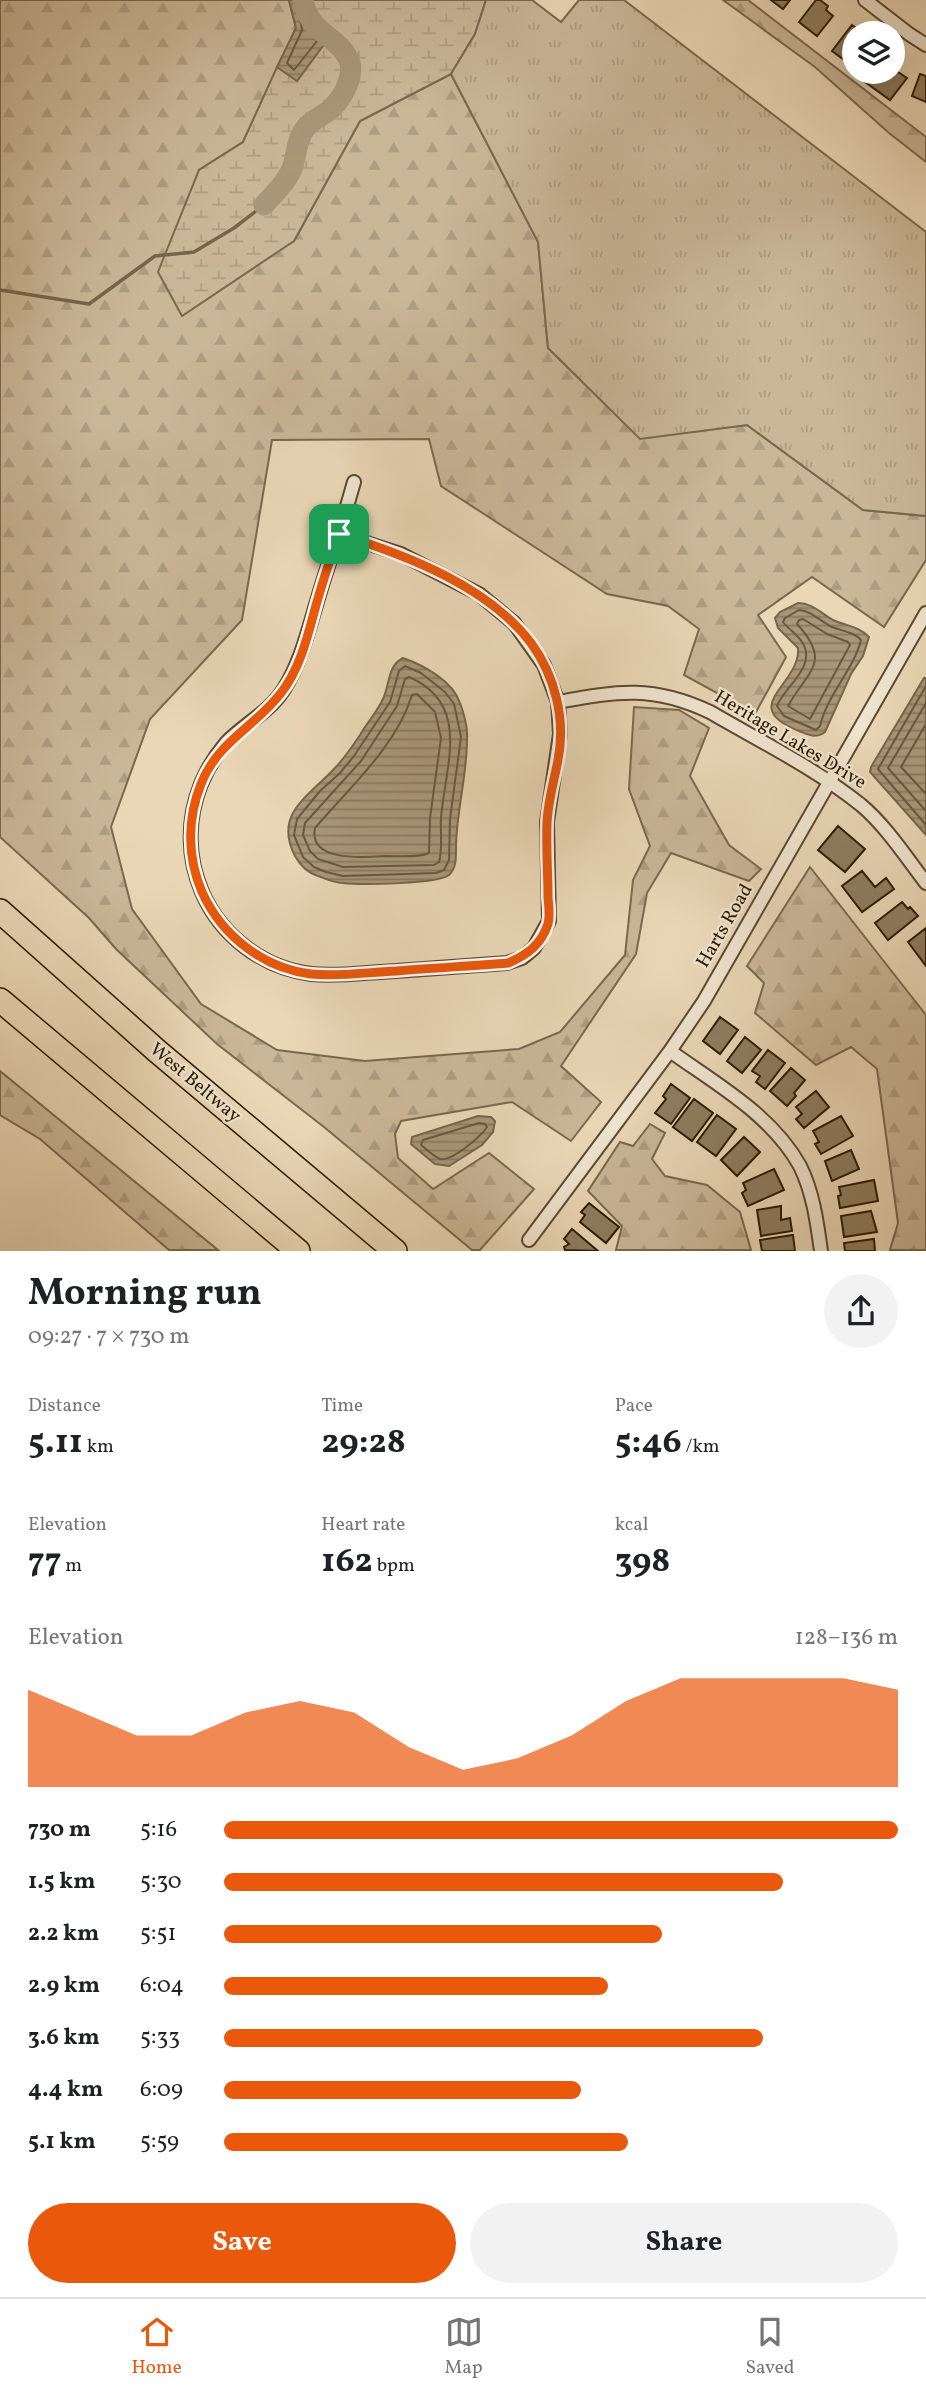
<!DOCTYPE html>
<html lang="en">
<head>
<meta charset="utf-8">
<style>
  :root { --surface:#fff; --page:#f2f2f2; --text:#202124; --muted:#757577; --line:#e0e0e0; --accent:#ea580c }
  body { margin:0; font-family:Vollkorn,serif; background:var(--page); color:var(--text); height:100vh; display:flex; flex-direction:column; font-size:26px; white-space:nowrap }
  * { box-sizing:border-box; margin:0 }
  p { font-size:23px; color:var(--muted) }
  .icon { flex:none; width:38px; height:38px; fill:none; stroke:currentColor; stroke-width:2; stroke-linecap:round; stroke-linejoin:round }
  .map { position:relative; height:1251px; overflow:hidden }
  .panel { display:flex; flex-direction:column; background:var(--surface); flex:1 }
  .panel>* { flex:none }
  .buttons { position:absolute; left:842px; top:21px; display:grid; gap:14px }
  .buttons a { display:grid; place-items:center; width:63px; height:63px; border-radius:50%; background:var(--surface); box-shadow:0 7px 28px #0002; font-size:35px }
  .pin { position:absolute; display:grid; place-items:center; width:60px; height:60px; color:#fff; margin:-30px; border-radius:14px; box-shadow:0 4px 10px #0006 }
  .round { display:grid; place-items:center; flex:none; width:74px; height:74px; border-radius:37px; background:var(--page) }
  .overview { display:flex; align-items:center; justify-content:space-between; height:119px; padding:0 28px }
  h1 { font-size:38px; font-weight:700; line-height:52px }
  .metrics { display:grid; grid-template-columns:repeat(3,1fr); gap:10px; height:119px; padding:7px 28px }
  .metrics div { display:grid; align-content:center }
  .metrics b { font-size:35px; font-weight:700 }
  .metrics small { font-size:19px; font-weight:400 }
  .metrics p { font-size:19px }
  .chart { height:196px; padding:14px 28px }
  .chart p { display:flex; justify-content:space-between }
  .chart svg { width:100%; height:126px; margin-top:7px; fill:var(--accent); opacity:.7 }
  .action { display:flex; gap:14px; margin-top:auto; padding:14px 28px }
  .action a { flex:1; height:80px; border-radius:42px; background:var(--accent); color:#fff; font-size:28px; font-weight:700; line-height:80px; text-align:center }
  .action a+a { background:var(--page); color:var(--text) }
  ul { padding:0 28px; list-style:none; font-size:23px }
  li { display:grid; grid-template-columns:112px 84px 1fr; align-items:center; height:52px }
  li i { height:18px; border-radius:9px; background:var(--accent) }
  .menu { display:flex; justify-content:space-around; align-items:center; height:98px; border-top:2px solid var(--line); background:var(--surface); font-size:19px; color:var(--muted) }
  .menu a { display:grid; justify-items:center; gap:4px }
  .menu .on { color:var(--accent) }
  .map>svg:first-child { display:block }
  .forest { fill:url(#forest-firs); stroke:#7a694e; stroke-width:2 }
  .wetland { fill:url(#wetland-marsh); stroke:#7a694e; stroke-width:2 }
  .park { fill:url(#park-tufts); stroke:#7a694e; stroke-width:2 }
  .water { fill:url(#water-rules); stroke:#77654a; stroke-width:2 }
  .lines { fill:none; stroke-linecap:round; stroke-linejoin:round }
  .shore { stroke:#6a593e; stroke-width:2 }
  .stream { stroke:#77654a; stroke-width:3.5 }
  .river { stroke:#a99779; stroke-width:21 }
  .building { fill:#8e7d60; stroke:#2b1b03; stroke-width:2 }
  .street-casing { stroke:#5b4a30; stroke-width:16 }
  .highway-casing { stroke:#2b1b03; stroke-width:26 }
  .street { stroke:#f1e5d0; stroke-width:12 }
  .highway { stroke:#ead7b6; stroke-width:23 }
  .route-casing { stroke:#fff; stroke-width:14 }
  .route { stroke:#ea580c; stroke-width:9 }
  .labels { text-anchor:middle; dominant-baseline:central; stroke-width:5; stroke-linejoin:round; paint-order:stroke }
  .street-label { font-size:19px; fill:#2b1b03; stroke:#f1e5d0 }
</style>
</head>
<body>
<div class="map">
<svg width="926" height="1251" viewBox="0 0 926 1251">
  <defs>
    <pattern id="forest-firs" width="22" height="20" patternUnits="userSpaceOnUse" patternTransform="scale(1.75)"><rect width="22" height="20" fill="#cab798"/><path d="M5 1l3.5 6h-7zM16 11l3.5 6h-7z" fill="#ae9d81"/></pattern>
    <pattern id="wetland-marsh" width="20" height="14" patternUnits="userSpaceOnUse" patternTransform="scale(1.75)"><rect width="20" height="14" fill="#cab798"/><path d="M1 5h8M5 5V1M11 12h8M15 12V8" fill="none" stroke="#ae9d81"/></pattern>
    <pattern id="park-tufts" width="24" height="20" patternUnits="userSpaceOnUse" patternTransform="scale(1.75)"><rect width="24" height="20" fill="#cab798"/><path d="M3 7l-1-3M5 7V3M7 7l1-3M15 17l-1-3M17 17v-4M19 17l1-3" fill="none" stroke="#ae9d81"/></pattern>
    <pattern id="water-rules" width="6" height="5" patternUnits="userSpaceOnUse" patternTransform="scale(1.75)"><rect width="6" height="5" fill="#a99779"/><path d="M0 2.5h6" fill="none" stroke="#8a7a61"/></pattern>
  </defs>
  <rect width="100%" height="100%" fill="#ead7b6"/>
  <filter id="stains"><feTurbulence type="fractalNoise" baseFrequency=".00286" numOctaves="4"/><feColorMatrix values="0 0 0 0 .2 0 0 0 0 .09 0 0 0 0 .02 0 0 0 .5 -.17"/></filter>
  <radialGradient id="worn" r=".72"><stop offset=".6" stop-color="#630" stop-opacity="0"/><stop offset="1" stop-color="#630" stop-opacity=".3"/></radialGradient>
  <path class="forest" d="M0,0H289L296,28L243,142L199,170L294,241L360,121L451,74L538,242L548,348L640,438L747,425L863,510L926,516V560L884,627L812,577L758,615L786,657L755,714L684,675L699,629L668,606L607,594L441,486L429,439L272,440L242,620L150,719L111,827L132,909L201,1004L277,1050L365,1061L519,1049L560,1032L625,955L633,880L650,846L629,789L634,707L679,710L709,728L690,776L729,845L761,869L749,881L671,853L647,893L636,954L561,1066L601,1102L571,1141L512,1102L401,1121L395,1134L398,1158L433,1189L489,1153L534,1189L480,1250H472L324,1127L217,1044L116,949L89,918L0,837Z
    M723,0H748L926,137V162L889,133L815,67Z
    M810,867L926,1015V1250H890L898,1223L877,1069L851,1047L816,1065L755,1013L764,983L747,966Z
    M0,1071L218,1250H169L40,1139L0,1115Z
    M650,1124L665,1133L652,1159L665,1176L707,1185L740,1212L751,1250H616L622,1226L588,1191L620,1142L633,1146Z"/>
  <path class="wetland" d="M309,0H486L475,34L451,74L360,121L294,241L182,316L158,272L199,170L243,142L277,67L297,80L319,21Z"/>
  <path class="park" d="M486,0H532L561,22L579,0H624L926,232V516L863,510L747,425L640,439L548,348L538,242L451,74L475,34Z"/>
  <path class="water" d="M289,0H309L319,21L331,35L297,81L277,67L296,28Z
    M798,603C812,603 821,613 833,620C846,626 859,626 869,637L863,656L851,674L825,732C816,739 809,735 799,731C736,706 801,685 798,648L778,628L775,618L780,612Z
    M403,658C423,665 453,681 460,703C464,713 468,729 467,739C467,775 457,809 456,845C456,855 457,868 449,875C438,884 361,885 343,883C335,883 326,879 318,876C308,873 300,865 295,856C273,814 309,796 334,769C344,759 352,747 360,735C367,723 377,712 383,699C390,685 387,666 403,658Z
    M924,678H926V835L870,772L871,767Z
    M478,1116L491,1117L495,1121L493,1132L482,1145L449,1166L435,1164L411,1144L412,1137Z"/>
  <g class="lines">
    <path class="shore" d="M303,7L321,36L294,70L287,63L302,30L299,11Z
      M799,610C811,611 819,620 830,626C840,631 853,631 861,640C854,669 827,695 820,726L816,730L784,716L777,706C784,687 818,666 802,642C797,634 788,629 783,622L785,618Z
      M803,619L827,634L848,642L850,645L810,719L788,706C807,671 833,663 797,624L799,620Z
      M405,666L421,673L445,692L454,704L461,737L450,819L449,860L444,870L436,873L343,876L326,872L314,867L303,857L294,835L297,819L320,791L340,773L354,756L390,702L399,671Z
      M409,677C472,704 445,766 441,818C440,832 443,848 439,862L434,865L343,867L318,859L310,851L303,835L305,823L361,761L397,706L405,679Z
      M926,686L878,769L926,825
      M417,694L435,712L441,738L430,818L429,853C417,858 400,856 386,856C366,857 308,863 315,828C349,788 396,747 412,695Z
      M926,703L888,768L926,811
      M926,724L901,767L926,794
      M479,1123L485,1124L487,1127C481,1136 452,1162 440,1159C433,1156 426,1149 421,1145L423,1140Z"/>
    <path class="stream" d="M0,290L89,304L155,256L194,252L234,228L264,205"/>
    <path class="river" d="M264,205C273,195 285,184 291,171C297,158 295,143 304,130C311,119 325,116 333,107C344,96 356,73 348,58C337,36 309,33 303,0"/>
  </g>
  <path class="building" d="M771,0H790L783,9Z
    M816,0H820L828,6L826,10L833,16L817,36L799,22Z
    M852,25L863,33H854V61L851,65L832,51Z
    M892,68L907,78L890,100L861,79L867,72H892Z
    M920,74L926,76V102L912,96Z
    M838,826L865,849L845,872L818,850Z
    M862,871L875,887L886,878L894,889L862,912L842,886Z
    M902,902L908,909L910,907L918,916L888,940L875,923Z
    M926,928V966L908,942Z
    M720,1017L738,1030L720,1054L703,1041Z
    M745,1037L761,1050L742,1073L727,1061Z
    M768,1050L785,1063L765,1089L756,1082L760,1076L752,1071Z
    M791,1068L805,1080L794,1093L796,1096L787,1106L770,1091Z
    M671,1084L690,1098L671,1124L655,1113L666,1099L663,1096Z
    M816,1091L829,1107L804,1128L796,1119L802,1114L796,1107Z
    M694,1099L713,1113L692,1141L673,1127Z
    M717,1115L736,1129L716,1156L697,1142Z
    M841,1116L853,1136L821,1154L815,1144L819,1142L813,1131Z
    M744,1137L760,1152L737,1176L721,1160Z
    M851,1150L859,1169L832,1181L825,1161Z
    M774,1169L784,1190L748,1206L742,1193L746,1190L743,1183Z
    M874,1180L878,1201L840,1208L838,1196L841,1195L839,1187Z
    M589,1203L619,1227L606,1243L580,1222L585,1215L581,1212Z
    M781,1206V1220L790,1218L792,1231L761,1236L757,1210Z
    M871,1211L877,1232L844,1237L841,1216Z
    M572,1229L598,1251L565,1250L564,1247L569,1244L564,1239Z
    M793,1235L795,1251H762L760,1240Z
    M874,1239L875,1251H845L844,1243Z"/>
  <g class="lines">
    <g class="street-casing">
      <path id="street" d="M865,0L909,34L926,45
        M339,534L401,554L479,594L514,623L544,665L558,702L560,734L547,822L549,921L534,948L522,958L507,963C470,966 433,968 396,971C368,972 339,977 311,974C263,968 221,936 202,892C187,857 187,819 201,784C207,769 216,755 226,743C244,724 270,712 284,689C302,660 309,627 319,595C325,574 332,554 339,534Z
        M339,534L354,482
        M558,702C619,691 653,685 710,712C760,741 816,769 861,805C886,826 906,857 926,883
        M670,1051C716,1084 772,1115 800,1166C813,1192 817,1222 821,1251
        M529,1240L670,1051L704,1001L926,613"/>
    </g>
    <g class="highway-casing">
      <path id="highway" d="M0,911L157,1051L395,1251
        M0,1000L298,1251"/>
    </g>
    <use href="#street" class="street"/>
    <use href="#highway" class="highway"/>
  </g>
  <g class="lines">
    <g class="route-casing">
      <path id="route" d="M339,534C406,555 488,586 531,643C555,676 566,719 558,760C554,781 548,801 547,823C546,847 548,873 548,898C549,906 550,916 548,924C541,945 527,955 508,963C470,966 433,968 396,971C368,972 339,977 311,974C263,968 222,936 202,892C187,857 187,819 201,784C218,741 255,727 281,693C303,665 309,628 319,595C325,574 332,554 339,534Z"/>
    </g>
    <use href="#route" class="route"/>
  </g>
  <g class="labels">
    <g class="street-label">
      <text transform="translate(790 740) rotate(31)">Heritage Lakes Drive</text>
      <text transform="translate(725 926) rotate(-60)">Harts Road</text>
      <text transform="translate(195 1083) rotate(40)">West Beltway</text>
    </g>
  </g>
  <rect width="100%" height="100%" filter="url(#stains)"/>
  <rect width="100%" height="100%" fill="url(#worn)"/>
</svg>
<div class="buttons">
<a><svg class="icon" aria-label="layers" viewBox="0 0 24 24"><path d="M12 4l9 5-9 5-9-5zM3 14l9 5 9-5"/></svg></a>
</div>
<div class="pin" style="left:339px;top:534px;background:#1e9e55"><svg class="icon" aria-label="arrive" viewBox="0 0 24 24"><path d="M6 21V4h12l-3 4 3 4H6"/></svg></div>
</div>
<section class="panel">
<div class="overview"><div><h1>Morning run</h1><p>09:27 · 7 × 730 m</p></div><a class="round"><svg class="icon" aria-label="share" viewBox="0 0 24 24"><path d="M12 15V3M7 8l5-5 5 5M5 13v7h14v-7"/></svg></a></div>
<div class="metrics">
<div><p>Distance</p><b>5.11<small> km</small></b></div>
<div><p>Time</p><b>29:28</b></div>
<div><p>Pace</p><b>5:46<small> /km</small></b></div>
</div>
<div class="metrics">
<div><p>Elevation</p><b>77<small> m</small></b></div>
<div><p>Heart rate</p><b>162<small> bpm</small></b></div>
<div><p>kcal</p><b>398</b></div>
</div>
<div class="chart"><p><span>Elevation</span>128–136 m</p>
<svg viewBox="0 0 160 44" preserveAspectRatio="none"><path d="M0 44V10L10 18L20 26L30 26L40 18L50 14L60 18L70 30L80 38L90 34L100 26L110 14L120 6L130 6L140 6L150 6L160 10V44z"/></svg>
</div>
<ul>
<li><b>730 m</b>5:16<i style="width:100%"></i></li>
<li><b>1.5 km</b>5:30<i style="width:83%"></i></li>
<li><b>2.2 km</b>5:51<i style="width:65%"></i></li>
<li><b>2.9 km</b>6:04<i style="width:57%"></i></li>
<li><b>3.6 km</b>5:33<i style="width:80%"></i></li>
<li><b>4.4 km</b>6:09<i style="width:53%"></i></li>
<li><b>5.1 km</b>5:59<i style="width:60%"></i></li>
</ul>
<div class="action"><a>Save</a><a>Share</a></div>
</section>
<nav class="menu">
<a class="on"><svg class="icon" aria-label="home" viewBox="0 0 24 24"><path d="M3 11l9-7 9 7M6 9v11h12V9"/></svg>Home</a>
<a><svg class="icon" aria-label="map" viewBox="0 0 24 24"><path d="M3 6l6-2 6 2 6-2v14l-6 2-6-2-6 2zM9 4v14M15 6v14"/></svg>Map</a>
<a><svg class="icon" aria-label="saved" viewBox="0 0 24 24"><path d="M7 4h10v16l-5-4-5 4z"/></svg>Saved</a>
</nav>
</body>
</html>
